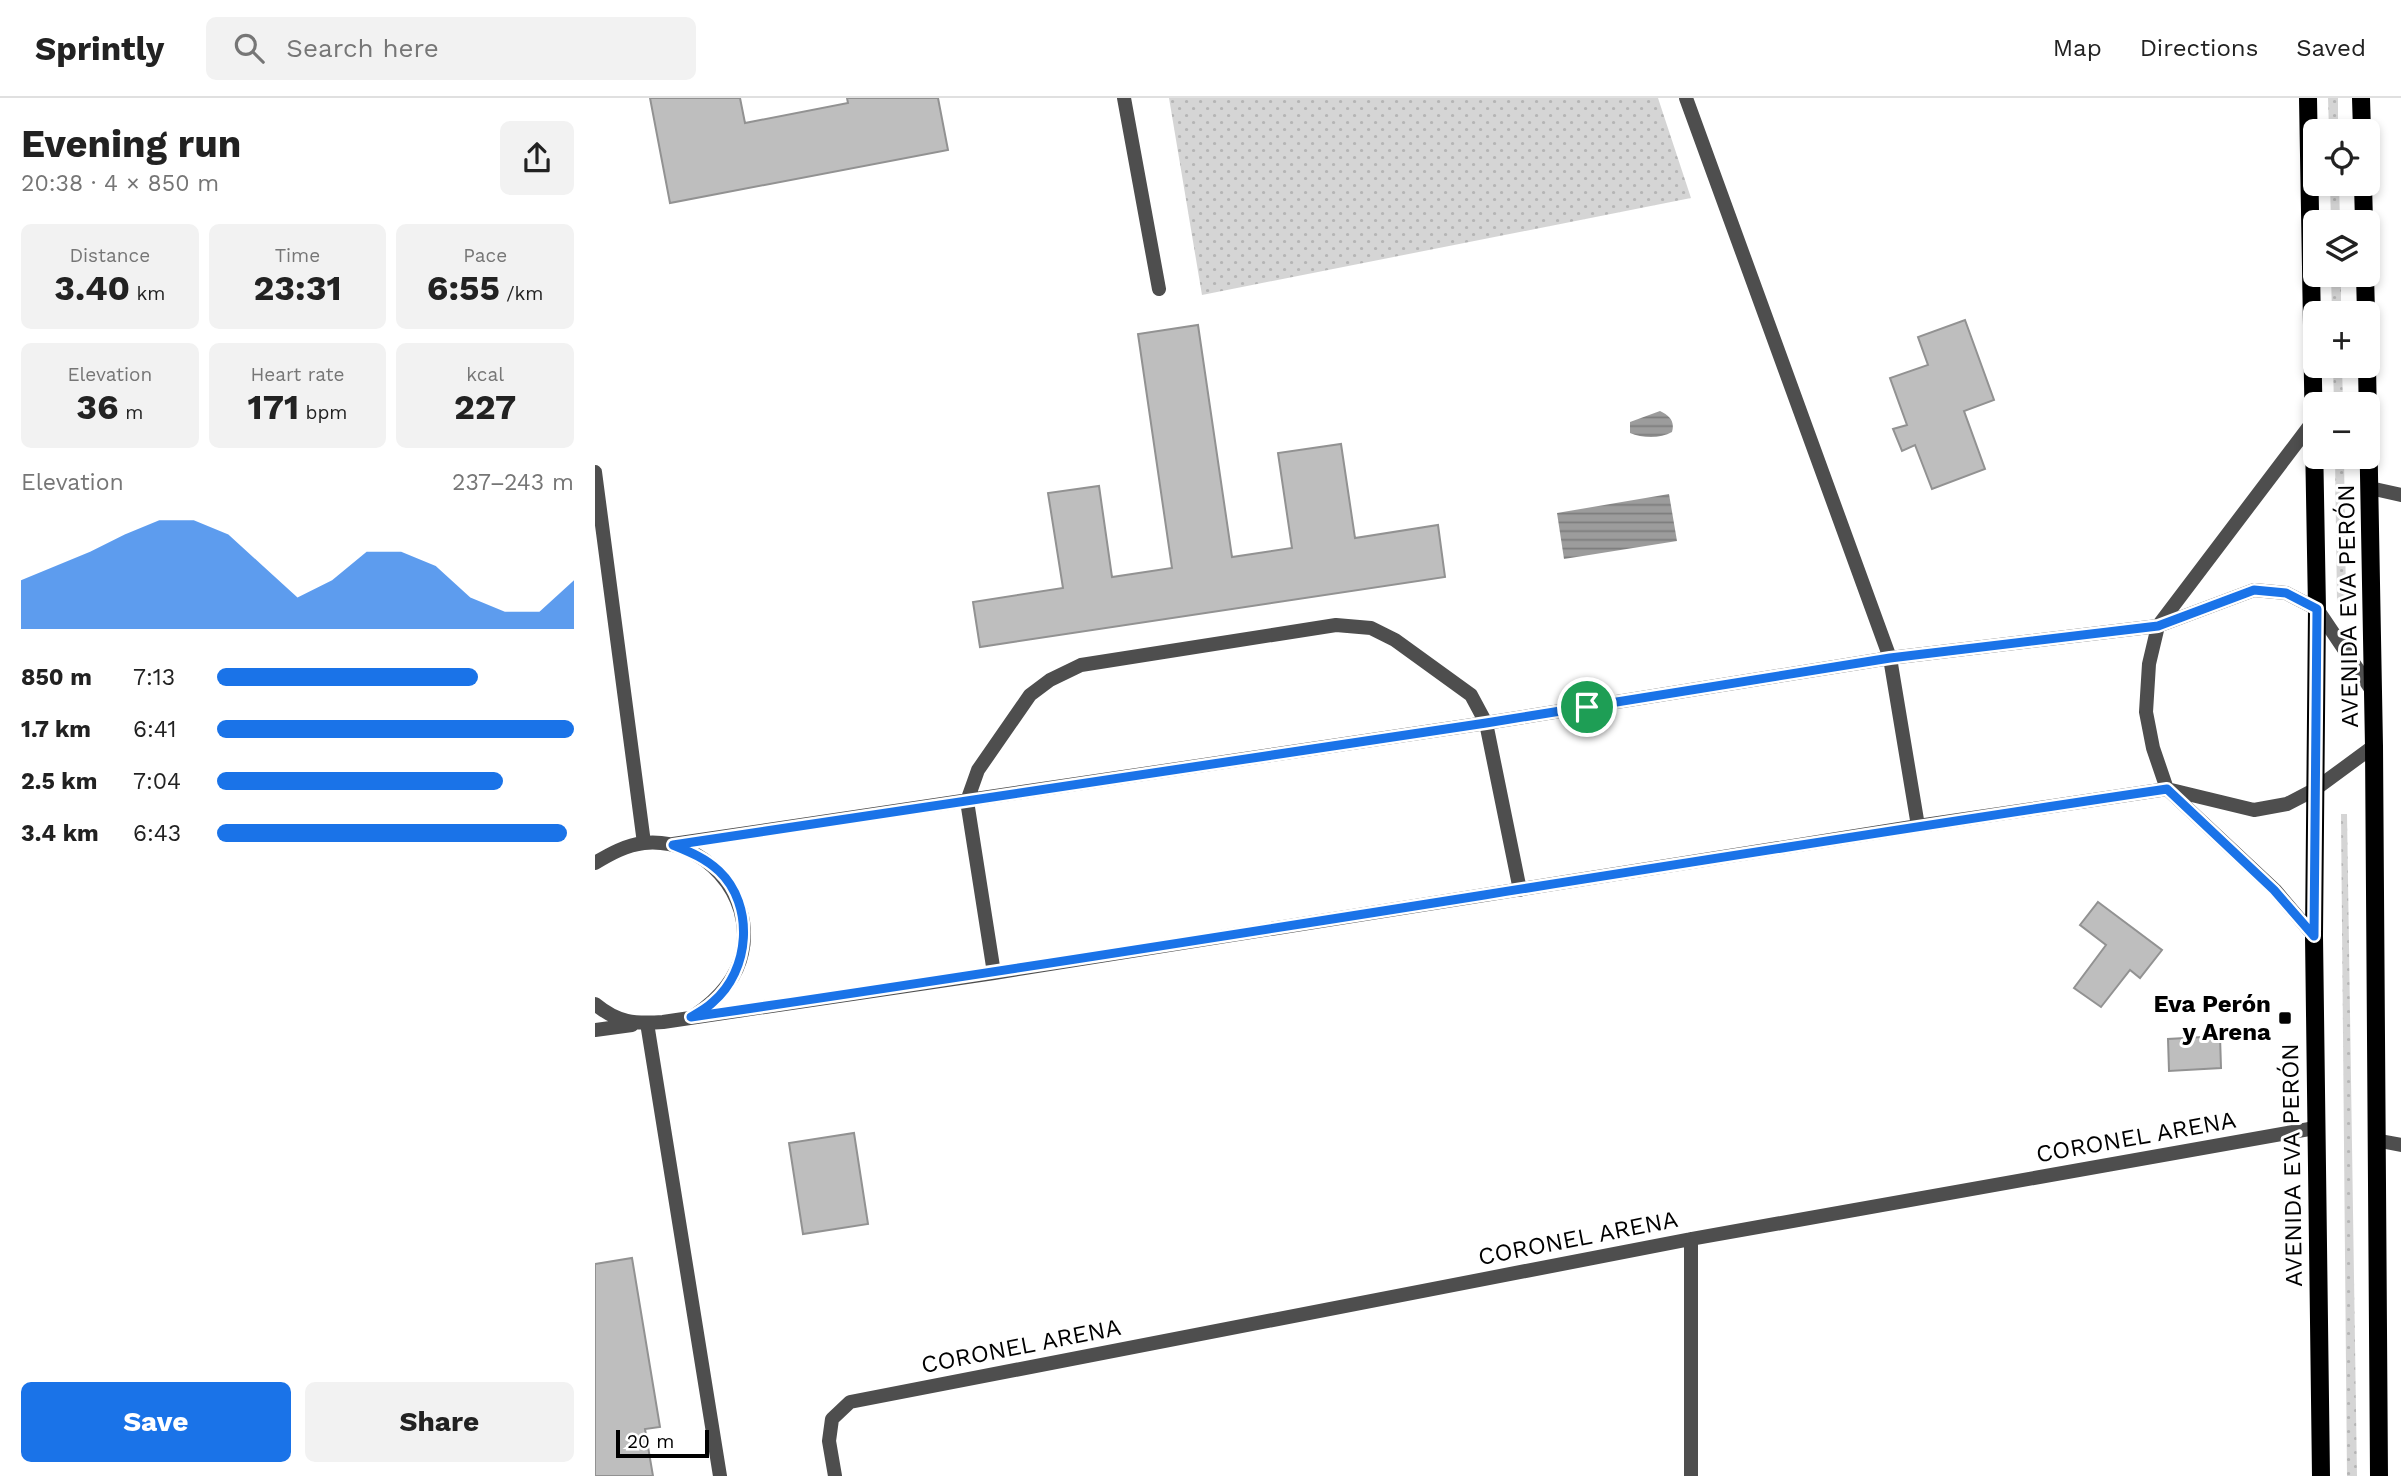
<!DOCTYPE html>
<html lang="en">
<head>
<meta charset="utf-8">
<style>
  :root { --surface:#fff; --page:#f2f2f2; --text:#222; --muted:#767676; --line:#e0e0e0; --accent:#1a73e8 }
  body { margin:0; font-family:"Work Sans",sans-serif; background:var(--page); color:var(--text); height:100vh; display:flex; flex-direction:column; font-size:26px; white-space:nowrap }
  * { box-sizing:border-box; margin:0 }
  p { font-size:23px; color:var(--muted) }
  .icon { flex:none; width:38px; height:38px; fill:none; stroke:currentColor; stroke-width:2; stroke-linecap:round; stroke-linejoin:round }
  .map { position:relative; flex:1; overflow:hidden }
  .drawer { display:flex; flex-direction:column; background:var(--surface); width:595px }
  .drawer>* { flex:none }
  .buttons { position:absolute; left:1708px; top:21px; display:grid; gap:14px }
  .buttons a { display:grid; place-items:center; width:77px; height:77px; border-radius:10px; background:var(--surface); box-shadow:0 4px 10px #0003; font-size:35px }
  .scale { position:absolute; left:21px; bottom:18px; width:93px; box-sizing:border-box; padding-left:7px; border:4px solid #000; border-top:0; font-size:19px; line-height:24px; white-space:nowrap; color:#000; -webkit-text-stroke:5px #fff; paint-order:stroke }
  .pin { position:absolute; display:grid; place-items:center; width:60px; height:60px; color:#fff; margin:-30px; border:4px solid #fff; border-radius:50%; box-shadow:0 2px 7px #0007 }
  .round { display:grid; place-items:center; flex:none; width:74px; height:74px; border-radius:10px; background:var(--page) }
  .overview { display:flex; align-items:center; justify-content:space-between; height:119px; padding:0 21px }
  h1 { font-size:38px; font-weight:700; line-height:52px }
  .figures { display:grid; grid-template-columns:repeat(3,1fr); gap:10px; height:119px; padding:7px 21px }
  .figures div { display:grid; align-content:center; border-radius:10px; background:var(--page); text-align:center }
  .figures b { font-size:35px; font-weight:700 }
  .figures small { font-size:19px; font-weight:400 }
  .figures p { font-size:19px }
  .chart { height:196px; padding:14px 21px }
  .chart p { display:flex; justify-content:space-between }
  .chart svg { width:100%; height:126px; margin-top:7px; fill:var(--accent); opacity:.7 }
  .button { display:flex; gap:14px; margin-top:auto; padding:14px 21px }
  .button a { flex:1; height:80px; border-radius:10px; background:var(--accent); color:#fff; font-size:28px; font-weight:700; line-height:80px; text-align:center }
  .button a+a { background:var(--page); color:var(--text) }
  ul { padding:0 21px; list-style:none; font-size:23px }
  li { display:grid; grid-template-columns:112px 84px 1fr; align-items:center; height:52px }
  li i { height:18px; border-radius:9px; background:var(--accent) }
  header { display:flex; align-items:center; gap:42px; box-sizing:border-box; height:98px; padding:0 35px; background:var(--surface); border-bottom:2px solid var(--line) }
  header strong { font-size:33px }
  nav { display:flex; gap:38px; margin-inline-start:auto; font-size:24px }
  .search { width:490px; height:63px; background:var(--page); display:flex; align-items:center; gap:18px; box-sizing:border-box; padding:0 24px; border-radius:10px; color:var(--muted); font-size:26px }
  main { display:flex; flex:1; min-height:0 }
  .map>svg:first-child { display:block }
  .grass { fill:url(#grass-dots) }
  .water { fill:url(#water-rules) }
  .building { fill:#bebebe; stroke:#929292; stroke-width:2 }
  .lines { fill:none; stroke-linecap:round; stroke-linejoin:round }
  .lane { stroke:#4e4e4e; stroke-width:14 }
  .street { stroke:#4e4e4e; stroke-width:14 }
  .primary { stroke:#000; stroke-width:18 }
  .route-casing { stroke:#fff; stroke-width:14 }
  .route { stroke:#1a73e8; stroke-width:9 }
  .poi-dot { fill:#000; stroke:#fff; stroke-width:2.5 }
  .labels { text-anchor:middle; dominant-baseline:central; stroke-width:6; stroke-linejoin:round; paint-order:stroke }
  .street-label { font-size:24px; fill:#000; stroke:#fff }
  .poi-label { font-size:24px; font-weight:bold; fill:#000; stroke:#fff; text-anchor:end }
</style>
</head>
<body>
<header>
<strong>Sprintly</strong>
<div class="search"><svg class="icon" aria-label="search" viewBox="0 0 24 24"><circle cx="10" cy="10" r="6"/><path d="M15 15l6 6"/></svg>Search here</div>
<nav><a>Map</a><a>Directions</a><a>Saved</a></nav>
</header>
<main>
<section class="drawer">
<div class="overview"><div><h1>Evening run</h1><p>20:38 · 4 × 850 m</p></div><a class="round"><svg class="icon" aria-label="share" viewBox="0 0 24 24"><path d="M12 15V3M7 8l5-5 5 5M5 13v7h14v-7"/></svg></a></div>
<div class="figures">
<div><p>Distance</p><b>3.40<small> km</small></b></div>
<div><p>Time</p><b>23:31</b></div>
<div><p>Pace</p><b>6:55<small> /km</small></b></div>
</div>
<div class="figures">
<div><p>Elevation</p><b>36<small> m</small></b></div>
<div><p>Heart rate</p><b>171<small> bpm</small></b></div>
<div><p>kcal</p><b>227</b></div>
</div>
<div class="chart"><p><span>Elevation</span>237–243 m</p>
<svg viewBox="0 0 160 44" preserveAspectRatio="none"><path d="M0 44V27L10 22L20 17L30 11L40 6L50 6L60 11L70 22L80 33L90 27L100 17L110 17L120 22L130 33L140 38L150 38L160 27V44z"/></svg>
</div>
<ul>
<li><b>850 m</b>7:13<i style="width:73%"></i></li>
<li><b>1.7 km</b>6:41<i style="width:100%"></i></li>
<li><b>2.5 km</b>7:04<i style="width:80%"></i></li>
<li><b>3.4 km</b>6:43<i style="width:98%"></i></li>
</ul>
<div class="button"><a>Save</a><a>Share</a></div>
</section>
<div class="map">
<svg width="1806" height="1378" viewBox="0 0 1806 1378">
  <defs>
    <pattern id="grass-dots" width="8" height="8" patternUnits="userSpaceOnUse" patternTransform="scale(1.75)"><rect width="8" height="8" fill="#d5d5d5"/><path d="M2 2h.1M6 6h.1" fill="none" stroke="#b5b5b5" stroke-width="1.8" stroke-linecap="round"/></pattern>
    <pattern id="water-rules" width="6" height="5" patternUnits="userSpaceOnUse" patternTransform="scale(1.75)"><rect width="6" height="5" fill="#9c9c9c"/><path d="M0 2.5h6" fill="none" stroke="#7d7d7d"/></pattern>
  </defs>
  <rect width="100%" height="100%" fill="#fff"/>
  <path class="grass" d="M574,0H1063L1096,100L607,197Z
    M1733,0H1743V33H1734Z
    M1735,86H1744L1745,124H1736Z
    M1736,177H1746V215H1737Z
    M1738,268H1747L1748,306H1739Z
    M1740,359H1749L1751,504H1742Z
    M1746,716H1752L1762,1378H1752Z"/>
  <path class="water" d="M1065,313C1075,318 1080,323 1077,334C1065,341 1047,340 1035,335V324Z
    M1074,396L1082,443L969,461L962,415Z"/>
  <path class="building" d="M55,0H145L150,25L253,5L252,0H343L353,52L75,105Z
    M1370,222L1399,302L1369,313L1390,371L1337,391L1320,347L1307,353L1298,331L1312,327L1295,280L1333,267L1323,239Z
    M603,227L637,459L697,450L683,355L746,346L760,440L843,427L850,479L385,549L378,504L468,490L453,395L504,388L517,479L577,470L543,236Z
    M1503,804L1567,852L1545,880L1535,872L1506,909L1479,890L1511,847L1485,827Z
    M1625,938L1626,970L1574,973L1573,941Z
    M259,1035L273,1126L208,1136L194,1045Z
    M37,1160L65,1329L50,1331L58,1378H0V1166Z"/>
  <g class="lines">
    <path class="lane" d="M529,0L564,191
      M1091,0L1295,560L1323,728
      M0,374L49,745
      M78,746L891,625L1295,560L1563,528L1659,492L1691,495L1722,511L1778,594
      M0,765C15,756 31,747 49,745C108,739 160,797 147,855C141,883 122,902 100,917
      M1719,838L1680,792L1572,691L1558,650L1551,614L1554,566L1563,528L1719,322
      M399,875L372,703L383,672L435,597L455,582L486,567L741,527L776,530L800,542L876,597L891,625L925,792
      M0,906C23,925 39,926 68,924L399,875L1323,728L1572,691L1659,712L1692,706L1719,692L1779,648
      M52,925L125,1378
      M0,932L37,927"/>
    <path class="street" d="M1775,390L1806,397
      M1780,1042L1806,1047
      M1096,1141V1378
      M240,1378L234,1343L237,1321L255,1304L1096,1141L1720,1030"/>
    <path class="primary" d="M1713,0L1722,511L1719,838L1726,1378
      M1766,0L1767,33
      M1768,86L1769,124
      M1770,177L1771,215
      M1772,268L1779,648L1784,1378"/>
  </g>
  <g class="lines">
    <g class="route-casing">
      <path id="route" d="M1659,492L1691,495L1722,511L1719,838L1679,792L1572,691C1079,764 588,848 96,919C103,915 112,910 118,904C155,873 160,807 124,773C110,760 95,754 78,747L891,625L1295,560L1563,528Z"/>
    </g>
    <use href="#route" class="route"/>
  </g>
  <rect class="poi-dot" x="1683" y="913" width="14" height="14" rx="3.5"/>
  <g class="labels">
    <g class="street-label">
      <text transform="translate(1753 508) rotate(-91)">AVENIDA EVA PERÓN</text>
      <text transform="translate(1541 1039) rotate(-10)">CORONEL ARENA</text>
      <text transform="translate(1697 1067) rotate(-91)">AVENIDA EVA PERÓN</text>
      <text transform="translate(983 1140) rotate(-11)">CORONEL ARENA</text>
      <text transform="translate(426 1248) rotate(-11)">CORONEL ARENA</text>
    </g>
    <g class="poi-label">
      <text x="1676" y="906">Eva Perón<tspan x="1676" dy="28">y Arena</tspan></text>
    </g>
  </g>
</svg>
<div class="buttons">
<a><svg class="icon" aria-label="locate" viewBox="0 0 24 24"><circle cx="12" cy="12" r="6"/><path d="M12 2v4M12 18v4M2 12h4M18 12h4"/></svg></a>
<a><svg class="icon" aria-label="layers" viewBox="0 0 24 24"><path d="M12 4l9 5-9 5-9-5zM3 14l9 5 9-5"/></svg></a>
<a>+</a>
<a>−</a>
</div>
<div class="scale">20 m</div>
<div class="pin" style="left:992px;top:609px;background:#1e9e55"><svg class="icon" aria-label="arrive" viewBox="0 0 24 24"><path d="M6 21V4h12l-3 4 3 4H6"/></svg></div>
</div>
</main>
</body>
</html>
